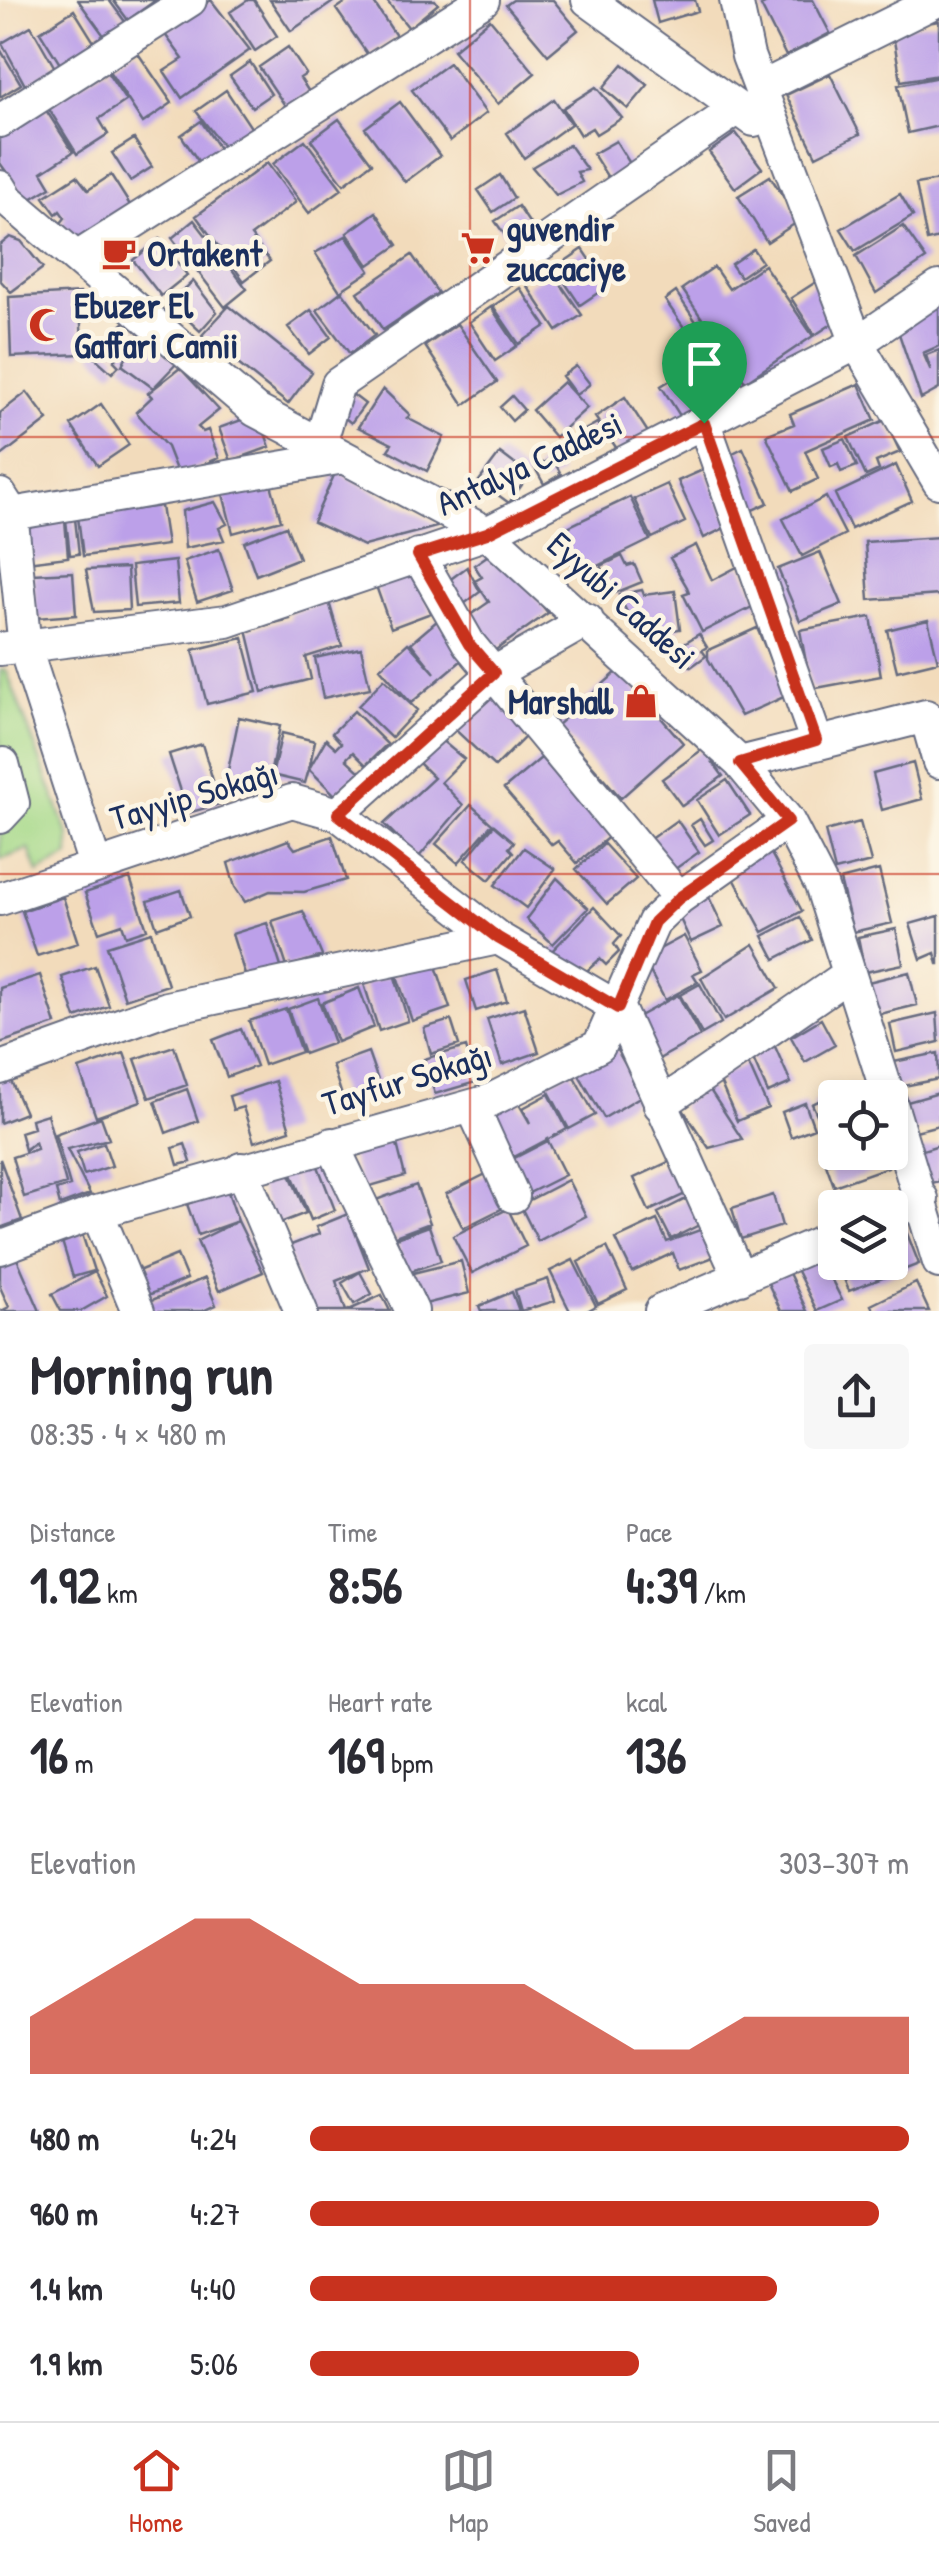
<!DOCTYPE html>
<html lang="en">
<head>
<meta charset="utf-8">
<style>
  :root { --surface:#fff; --page:#f7f7f7; --text:#2b2b33; --muted:#7c7c81; --line:#e1e1e2; --accent:#c8321e }
  body { margin:0; font-family:"Patrick Hand",sans-serif; background:var(--page); color:var(--text); height:100vh; display:flex; flex-direction:column; font-size:38px; white-space:nowrap }
  * { box-sizing:border-box; margin:0 }
  p { font-size:32px; color:var(--muted) }
  .icon { flex:none; width:55px; height:55px; fill:none; stroke:currentColor; stroke-width:2; stroke-linecap:round; stroke-linejoin:round }
  .map { position:relative; height:1311px; overflow:hidden }
  .panel { display:flex; flex-direction:column; background:var(--surface); flex:1 }
  .panel>* { flex:none }
  .fabs { position:absolute; left:818px; top:1080px; display:grid; gap:20px }
  .fabs a { display:grid; place-items:center; width:90px; height:90px; border-radius:10px; background:var(--surface); box-shadow:0 5px 15px #0003; font-size:50px }
  .pin { position:absolute; display:grid; place-items:center; width:85px; height:85px; color:#fff; margin:-102px -42px; border-radius:50% 50% 50% 0; rotate:-45deg; box-shadow:0 0 10px #0007 }
  .pin .icon { rotate:45deg }
  .round { display:grid; place-items:center; flex:none; width:105px; height:105px; border-radius:10px; background:var(--page) }
  .headline { display:flex; align-items:center; justify-content:space-between; height:170px; padding:0 30px }
  h1 { font-size:55px; font-weight:700; line-height:75px }
  .metrics { display:grid; grid-template-columns:repeat(3,1fr); gap:15px; height:170px; padding:10px 30px }
  .metrics div { display:grid; align-content:center }
  .metrics b { font-size:50px; font-weight:700 }
  .metrics small { font-size:28px; font-weight:400 }
  .metrics p { font-size:28px }
  .chart { height:280px; padding:20px 30px }
  .chart p { display:flex; justify-content:space-between }
  .chart svg { width:100%; height:180px; margin-top:10px; fill:var(--accent); opacity:.7 }
  ul { padding:0 30px; list-style:none; font-size:32px }
  li { display:grid; grid-template-columns:160px 120px 1fr; align-items:center; height:75px }
  li i { height:25px; border-radius:12px; background:var(--accent) }
  .dock { display:flex; justify-content:space-around; align-items:center; height:140px; border-top:2px solid var(--line); background:var(--surface); font-size:28px; color:var(--muted) }
  .dock a { display:grid; justify-items:center; gap:5px }
  .dock .selected { color:var(--accent) }
  .map>svg:first-child { display:block }
  .green { fill:#a5d989; stroke:#608474; stroke-width:2.5 }
  .building { fill:#bca0e9 }
  .lines { fill:none; stroke-linecap:round; stroke-linejoin:round }
  .minor-casing { stroke:#666b7f; stroke-width:36 }
  .minor { stroke:#fff; stroke-width:32 }
  .route-casing { stroke:#fff; stroke-width:20 }
  .route { stroke:#c8321e; stroke-width:12 }
  .grid { fill:none; stroke:#c8321e; stroke-width:2.5; stroke-opacity:0.55 }
  .labels { text-anchor:middle; dominant-baseline:central; stroke-width:9; stroke-linejoin:round; paint-order:stroke }
  .poi-label { font-size:35px; font-weight:bold; fill:#1b2f5e; stroke:#fcf5e5; text-anchor:start }
  .street-label { font-size:35px; fill:#1b2f5e; stroke:#fcf5e5 }
</style>
</head>
<body>
<div class="map">
<svg width="939" height="1311" viewBox="0 0 939 1311">
  <rect width="100%" height="100%" fill="#fcf5e5"/>
  <filter id="ink" filterUnits="userSpaceOnUse"><feTurbulence type="fractalNoise" baseFrequency=".01" numOctaves="2"/><feDisplacementMap in="SourceGraphic" scale="20" xChannelSelector="R" yChannelSelector="G"/><feConvolveMatrix kernelMatrix="1 2 1 2 8 2 1 2 1" color-interpolation-filters="sRGB"/></filter>
  <filter id="wash" filterUnits="userSpaceOnUse"><feTurbulence type="fractalNoise" baseFrequency=".0048" numOctaves="4" result="noise"/><feDisplacementMap in="SourceGraphic" scale="40" xChannelSelector="R" yChannelSelector="G"/><feGaussianBlur stdDeviation="2.25" result="paint"/><feColorMatrix in="noise" values="0 0 0 0 0 0 0 0 0 0 0 0 0 0 0 0 0 1.4 0 .05"/><feComposite in="paint" operator="in"/></filter>
  <g filter="url(#wash)">
    <rect width="100%" height="100%" fill="#f2dbbb"/>
    <path class="green" d="M0,670H6L69,836V856L38,873L29,849L0,860Z"/>
    <g id="blocks">
      <path class="building" d="M78,0H109L126,23L105,37Z
        M113,0H156L128,20Z
        M211,0L250,50L182,98L164,71L183,59L164,33Z
        M248,0H254L277,36L255,51L230,12Z
        M270,0H336L291,31Z
        M349,0H372L396,36L368,55L336,9Z
        M386,0H435L438,4L409,28Z
        M513,0H553L578,30L548,55L506,5Z
        M652,0H695L698,11L658,23Z
        M773,0H813L830,33L786,56L761,6Z
        M74,10L94,42L60,64L40,32Z
        M490,19L535,73L498,104L453,50Z
        M939,21V75L901,81L892,29Z
        M31,26L55,68L25,85L2,43Z
        M288,47L306,74L300,78L309,92L286,107L259,67Z
        M0,49L21,84L0,97Z
        M135,49L172,103L143,123L107,68Z
        M250,62L271,94L252,107L230,76Z
        M449,63L486,113L450,141L412,90Z
        M623,64L648,85L628,109L603,88Z
        M105,69L126,101L99,119L108,134L77,154L47,106Z
        M830,74L860,134L816,156L786,95Z
        M939,77V126L908,133L898,85Z
        M596,87L622,118L596,134L592,128L580,135L563,108Z
        M226,90L254,132L225,149L196,111Z
        M554,99L571,124L524,158L507,133Z
        M400,102L440,156L405,182L365,128Z
        M44,107L73,152L42,172L51,187L27,201L0,163V134Z
        M339,119L372,163L344,184L311,140Z
        M201,121L222,153L202,167L181,135Z
        M736,133L762,168L735,188L709,152Z
        M134,139L152,167L130,181L112,153Z
        M305,140L342,189L309,213L273,164Z
        M616,141L634,170L612,184L593,154Z
        M569,145L587,170L577,172L582,182L556,195L532,167Z
        M267,163L296,202L251,236L270,261L244,281L196,216Z
        M111,175L135,213L83,247L61,223L65,218L60,211L56,214L44,197L77,176L88,190Z
        M500,175L514,198L493,212L478,190Z
        M770,176L799,221L767,242L738,196Z
        M939,180V238L927,241L916,184Z
        M900,194L913,216L855,251L841,229Z
        M518,206L536,233L514,248L495,221Z
        M376,212L398,245L369,265L347,233Z
        M194,220L247,289L225,307L172,238Z
        M903,226L926,259L876,293L856,256Z
        M346,236L370,271L340,291L315,253Z
        M10,237L21,241L43,268L11,292L0,280V245Z
        M160,239L187,275L161,296L133,260Z
        M583,249L608,286L580,305L555,268Z
        M753,249L762,262L740,277L731,264Z
        M412,255L438,293L383,330L358,292Z
        M764,265L813,336L745,382L682,289L714,267L729,289Z
        M551,270L582,315L557,331L527,286Z
        M193,281L217,312L200,331L170,303Z
        M816,282L841,318L815,335L791,298Z
        M520,288L546,326L519,344L493,306Z
        M342,291L375,335L350,354L317,310Z
        M676,292L705,335L694,342L665,300Z
        M80,293L82,354L11,357L9,297Z
        M939,305V346L923,353L931,371L926,355L939,350V389L921,399L895,322Z
        M229,306L312,372L288,404L202,335Z
        M491,307L517,346L495,361L469,322Z
        M311,310L331,337L309,354L288,327Z
        M126,321L178,362L153,388L122,365L126,357L104,340Z
        M457,324L497,382L464,405L425,346Z
        M711,336L742,384L715,402L684,353Z
        M103,343L118,357L114,361L119,366L112,373L92,355Z
        M576,366L590,384L576,395L562,376Z
        M180,368L219,410L198,427L203,432L208,430L219,458L178,475L167,447L136,412L152,397L148,393Z
        M689,368L712,404L684,422L661,386Z
        M563,382L587,408L555,437L532,410Z
        M859,384L875,420L805,451L818,479L793,491L766,435L794,424L790,414Z
        M383,389L410,415L407,418L444,437L427,471L388,450L392,444L358,427Z
        M27,392L48,420L0,457V413Z
        M352,394L365,404L351,423L338,412Z
        M512,396L524,410L512,421L500,407Z
        M625,397L651,437L622,456L595,417Z
        M101,404L129,445L98,466L71,425Z
        M258,414L270,447L231,461L219,428Z
        M885,420L900,452L876,462L879,470L866,476L848,437Z
        M597,423L608,440L596,448L585,430Z
        M845,439L857,466L841,472L838,464L831,467L823,448Z
        M743,448L768,503L746,513L721,459Z
        M500,453L529,475L509,503L479,481Z
        M552,458L561,474L544,484L535,468Z
        M896,465L912,501L851,529L835,494Z
        M705,469L731,525L704,538L678,481Z
        M336,471L440,526L364,546L313,522Z
        M269,477L281,520L233,533L222,490Z
        M667,484L685,522L652,538L634,499Z
        M630,497L650,540L587,571L572,565L557,532Z
        M826,497L845,534L802,556L783,519Z
        M215,502L227,524L219,528L224,540L185,548L182,511Z
        M161,506L167,545L83,556L78,517Z
        M75,519L79,554L70,555L66,520Z
        M65,520L68,557L26,562L23,524Z
        M286,526L299,558L256,575L244,542Z
        M939,537V595L869,600L865,542Z
        M696,545L712,580L741,565L760,603L702,632L683,594L689,592L687,587L670,558Z
        M219,549L233,590L197,602L184,561Z
        M497,549L548,613L487,656L463,620L489,602L475,581L482,577L474,565Z
        M820,552L842,604L800,621L778,569Z
        M622,556L627,566L634,564L642,582L615,593L601,566Z
        M175,561L179,603L135,607L131,566Z
        M467,567L480,592L460,607L444,584Z
        M127,568L129,610L94,612L86,570Z
        M73,572L76,615L36,618L33,574Z
        M415,572L431,613L391,628L376,586Z
        M642,590L644,595L675,591L680,629L646,634L631,621L619,595Z
        M329,602L342,646L306,657L311,679L262,692L247,630L290,619L289,614Z
        M871,617L881,676L811,689L800,630Z
        M438,620L468,655L411,703L380,668L408,643L435,673L411,643Z
        M928,620L938,661L897,671L887,630Z
        M757,628L786,696L741,716L708,659V650Z
        M699,634L707,647L702,650L706,656L691,667L678,647Z
        M243,638L257,692L207,704L193,650Z
        M361,648L370,688L323,698L315,658Z
        M619,670L683,743L621,798L557,725Z
        M384,679L417,710L391,738L358,706Z
        M487,686L528,734L495,767L449,724Z
        M354,711L387,744L366,765L353,752L346,759L360,772L335,795L309,769L305,783L272,775L282,733L315,741L309,769L326,739L336,748L341,743L332,733Z
        M239,717L280,726L266,794L225,785Z
        M434,734L464,759L441,782L463,805L418,858L384,824L434,778L412,756Z
        M202,744L220,804L188,813L169,754Z
        M703,749L723,776L682,806L662,779Z
        M541,758L611,835L577,863L558,841L552,845L504,789Z
        M913,763L922,799L882,810L873,774Z
        M727,780L750,815L719,835L697,800Z
        M471,805L492,824L458,863L436,844Z
        M700,819L713,840L705,845L691,825Z
        M677,820L699,852L668,874L646,842Z
        M860,822L871,862L835,871L825,831Z
        M494,825L514,842L509,848L513,852L489,880L465,860Z
        M332,836L346,880L304,892L270,891L245,902L235,887L228,863L288,840L295,849Z
        M604,844L636,879L607,904L576,869Z
        M524,848L555,869L526,908L495,885Z
        M768,848L802,911L763,932L729,869Z
        M879,870L892,923L853,932L840,880Z
        M130,878L147,929L126,936L122,924L99,932L85,893Z
        M557,878L588,908L553,944L526,919Z
        M181,890L190,916L157,928L148,901Z
        M706,891L723,927L691,942L674,906Z
        M63,897L78,943L37,956L22,911Z
        M594,907L621,936L614,944L619,952L606,965L600,959L579,978L550,953Z
        M303,911L322,956L287,967L272,921Z
        M939,916V964H938L935,953L921,959L910,924Z
        M800,917L812,940L775,959L763,936Z
        M267,923L282,970L247,981L232,934Z
        M896,929L903,964L865,972L858,937Z
        M151,932L168,985L125,999L107,946Z
        M684,936L702,970L693,974L698,982L665,1000L643,958Z
        M754,944L779,988L724,1020L701,978Z
        M434,960L450,1008L412,1021L396,973Z
        M95,966L109,1006L76,1018L62,977Z
        M497,970L507,1001L476,1011L466,980Z
        M909,972L917,1005L872,1016L864,983Z
        M394,974L408,1021L379,1031L364,984Z
        M40,975L56,1024L0,1043V988Z
        M700,984L721,1023L702,1034L680,995Z
        M359,988L374,1027L337,1042L322,1003Z
        M678,995L700,1036L657,1060L634,1019Z
        M318,998L334,1043L304,1054L288,1009Z
        M524,1007L539,1052L502,1065L487,1019Z
        M286,1009L301,1052L264,1065L249,1021Z
        M937,1013L939,1042L896,1052L890,1024Z
        M821,1019L835,1045L805,1062L791,1037Z
        M451,1020L459,1045L431,1054L424,1028Z
        M241,1029L256,1066L227,1077L213,1040Z
        M773,1042L791,1083L768,1093L750,1052Z
        M614,1045L643,1095L604,1118L575,1068Z
        M174,1046L187,1085L149,1098L135,1059Z
        M466,1047L476,1082L435,1094L424,1059Z
        M368,1052L382,1092L345,1105L332,1065Z
        M124,1053L141,1101L96,1117L79,1069Z
        M938,1053L939,1079L894,1088L889,1063Z
        M748,1063L768,1108L737,1121L718,1077Z
        M571,1071L595,1115L569,1129L545,1084Z
        M8,1074L25,1113L0,1123V1078Z
        M275,1081L290,1130L254,1142L243,1107L233,1110L229,1096Z
        M852,1085L857,1098H835V1122L823,1127L812,1104Z
        M708,1087L742,1139L709,1148L680,1105Z
        M187,1089L198,1121L166,1133L155,1101Z
        M939,1093V1125L908,1133L900,1104Z
        M549,1094L567,1129L514,1157L490,1113L516,1099L530,1123L523,1108Z
        M805,1103L814,1128L791,1137L782,1112Z
        M47,1114L66,1184L24,1197L12,1157L37,1149L35,1142L25,1150L20,1132L33,1128L31,1119Z
        M101,1117L109,1139L67,1149L90,1194L60,1205L56,1190L70,1186L55,1134Z
        M835,1129V1153L829,1156L821,1135Z
        M396,1140L405,1176L360,1189L350,1152Z
        M548,1141L565,1175L519,1198L503,1164Z
        M104,1143L112,1166L84,1175L77,1152Z
        M185,1144L191,1162L178,1165L173,1148Z
        M939,1145V1181L925,1185L916,1152Z
        M857,1152H883L888,1167L834,1186L826,1164Z
        M677,1158L692,1191L649,1211L634,1178Z
        M0,1159L22,1220L0,1228Z
        M316,1161L335,1210L311,1220L291,1172Z
        M287,1167L306,1213L275,1225L256,1180Z
        M488,1173L505,1207L463,1228L446,1194Z
        M568,1180L586,1216L538,1241L520,1205Z
        M416,1185L430,1223L390,1238L376,1200Z
        M227,1189L238,1221L198,1235L187,1204Z
        M773,1195L782,1226L741,1239L732,1208Z
        M692,1196L705,1222L671,1239L658,1213Z
        M508,1209L526,1246L472,1273L453,1236Z
        M348,1214L369,1268L336,1281L346,1311H307L286,1247L319,1234L316,1227Z
        M901,1218L919,1264L849,1291L837,1262H890V1223Z
        M657,1220L667,1242L708,1227L719,1255L679,1270L673,1253L632,1272L616,1239Z
        M238,1221L263,1272L219,1291L197,1241Z
        M429,1226L441,1261L408,1272L396,1238Z
        M81,1231L94,1271L73,1277L61,1238Z
        M607,1247L627,1290L598,1304L578,1262Z
        M15,1254L40,1311H1L9,1307L0,1287V1260Z
        M177,1255L187,1279L148,1295L138,1271Z
        M820,1257L842,1300L817,1311L796,1269Z
        M573,1260L596,1306L587,1311H570L550,1271Z
        M461,1261L469,1293L417,1306L409,1274Z
        M788,1271L807,1311H781L767,1281Z
        M95,1272L107,1296L81,1311H61L52,1294Z
        M360,1272L372,1294L354,1304L342,1283Z
        M205,1278L216,1305L203,1311H148L145,1303Z
        M548,1279L555,1301L521,1311L515,1290Z
        M916,1283L929,1311H874L871,1305Z
        M512,1292L519,1311H481L479,1306Z
        M382,1295L390,1311H347Z"/>
    </g>
  </g>
  <g filter="url(#ink)">
    <use href="#blocks" fill-opacity="0" stroke="#666b7f" stroke-width="2.5"/>
    <g class="lines">
      <g class="minor-casing">
        <path id="minor" d="M588,0L754,120
          M736,0L748,56L857,343L939,482
          M763,87L938,0
          M0,121L190,0
          M0,187L8,200L255,410L487,533L740,763L788,821L821,885L889,1098
          M77,258L483,0
          M704,423L816,740
          M320,444L338,384L738,108
          M0,495L11,512L25,648L95,865
          M0,516L344,457
          M418,555L469,644L679,898
          M0,649L227,621L487,533L857,343L939,287
          M740,763L926,716L939,762
          M338,814L498,938L618,1008L740,1278
          M0,817L13,803L3,764
          M0,899L292,801L338,814L494,673L587,620
          M0,1068L167,1008L498,938
          M890,1101L939,1262
          M660,1105L848,975
          M472,1106L513,1196
          M332,1144L412,1311
          M241,1169L301,1311
          M97,1212L138,1311
          M890,1213L922,1199
          M0,1248L97,1212L489,1101L599,1046L654,922L679,898L788,821
          M661,1311L835,1236"/>
      </g>
      <use href="#minor" class="minor"/>
    </g>
  </g>
  <g class="lines" filter="url(#ink)">
    <g class="route-casing">
      <path id="route" d="M704,423L816,740L740,763L788,821L679,898L654,922L618,1008L498,938L338,814L494,673L469,644L418,555L487,533Z"/>
    </g>
    <use href="#route" class="route"/>
  </g>
  <path class="grid" d="M470,0V1311M0,437H939M0,874H939"/>
  <defs>
    <g id="supermarket-bare" transform="scale(2.7)"><path d="M-6-5.5h2.5l.6 2H6L4.5 2H-2.5L-4.4-4H-6ZM-1.5 3.2a1.3 1.3 0 1 0 .1 0ZM3 3.2a1.3 1.3 0 1 0 .1 0Z" fill="#c8321e" stroke="#fcf5e5" stroke-width="2.5" paint-order="stroke"/></g>
    <g id="cafe-bare" transform="scale(2.7)"><path d="M-5.5-4.5H6V0H3Q3 3.5 0 3.5H-2.5Q-5.5 3.5-5.5 0ZM3-3.2v2h1.7v-2ZM-6 4.5H4V6H-6Z" fill="#c8321e" stroke="#fcf5e5" stroke-width="2.5" paint-order="stroke"/></g>
    <g id="mosque-bare" transform="scale(2.7)"><path d="M3.5-4.9A6 6 0 1 0 3.5 4.9A5 5 0 1 1 3.5-4.9Z" fill="#c8321e" stroke="#fcf5e5" stroke-width="2.5" paint-order="stroke"/></g>
    <g id="shop-bare" transform="scale(2.7)"><path d="M-5-2.5h2.3a2.7 3.5 0 0 1 5.4 0H5L5.5 6h-11ZM-1.5-2.5h3a1.5 2.3 0 0 0-3 0Z" fill="#c8321e" stroke="#fcf5e5" stroke-width="2.5" paint-order="stroke"/></g>
  </defs>
  <g fill-rule="evenodd">
    <use href="#supermarket-bare" x="478" y="248"/>
    <use href="#cafe-bare" x="119" y="253"/>
    <use href="#mosque-bare" x="46" y="325"/>
    <use href="#shop-bare" x="641" y="701"/>
  </g>
  <g class="labels">
    <g class="poi-label">
      <text x="506" y="228">guvendir<tspan x="506" dy="40">zuccaciye</tspan></text>
      <text x="147" y="253">Ortakent</text>
      <text x="74" y="305">Ebuzer El<tspan x="74" dy="40">Gaffari Camii</tspan></text>
      <text x="613" y="701" text-anchor="end">Marshall</text>
    </g>
    <g class="street-label">
      <text transform="translate(529 463) rotate(-25)">Antalya Caddesi</text>
      <text transform="translate(622 600) rotate(42)">Eyyubi Caddesi</text>
      <text transform="translate(194 795) rotate(-16)">Tayyip Sokağı</text>
      <text transform="translate(407 1079) rotate(-17)">Tayfur Sokağı</text>
    </g>
  </g>
</svg>
<div class="fabs">
<a><svg class="icon" aria-label="locate" viewBox="0 0 24 24"><circle cx="12" cy="12" r="6"/><path d="M12 2v4M12 18v4M2 12h4M18 12h4"/></svg></a>
<a><svg class="icon" aria-label="layers" viewBox="0 0 24 24"><path d="M12 4l9 5-9 5-9-5zM3 14l9 5 9-5"/></svg></a>
</div>
<div class="pin" style="left:704px;top:423px;background:#1e9e55"><svg class="icon" aria-label="arrive" viewBox="0 0 24 24"><path d="M6 21V4h12l-3 4 3 4H6"/></svg></div>
</div>
<section class="panel">
<div class="headline"><div><h1>Morning run</h1><p>08:35 · 4 × 480 m</p></div><a class="round"><svg class="icon" aria-label="share" viewBox="0 0 24 24"><path d="M12 15V3M7 8l5-5 5 5M5 13v7h14v-7"/></svg></a></div>
<div class="metrics">
<div><p>Distance</p><b>1.92<small> km</small></b></div>
<div><p>Time</p><b>8:56</b></div>
<div><p>Pace</p><b>4:39<small> /km</small></b></div>
</div>
<div class="metrics">
<div><p>Elevation</p><b>16<small> m</small></b></div>
<div><p>Heart rate</p><b>169<small> bpm</small></b></div>
<div><p>kcal</p><b>136</b></div>
</div>
<div class="chart"><p><span>Elevation</span>303–307 m</p>
<svg viewBox="0 0 160 44" preserveAspectRatio="none"><path d="M0 44V30L10 22L20 14L30 6L40 6L50 14L60 22L70 22L80 22L90 22L100 30L110 38L120 38L130 30L140 30L150 30L160 30V44z"/></svg>
</div>
<ul>
<li><b>480 m</b>4:24<i style="width:100%"></i></li>
<li><b>960 m</b>4:27<i style="width:95%"></i></li>
<li><b>1.4 km</b>4:40<i style="width:78%"></i></li>
<li><b>1.9 km</b>5:06<i style="width:55%"></i></li>
</ul>
</section>
<nav class="dock">
<a class="selected"><svg class="icon" aria-label="home" viewBox="0 0 24 24"><path d="M3 11l9-7 9 7M6 9v11h12V9"/></svg>Home</a>
<a><svg class="icon" aria-label="map" viewBox="0 0 24 24"><path d="M3 6l6-2 6 2 6-2v14l-6 2-6-2-6 2zM9 4v14M15 6v14"/></svg>Map</a>
<a><svg class="icon" aria-label="saved" viewBox="0 0 24 24"><path d="M7 4h10v16l-5-4-5 4z"/></svg>Saved</a>
</nav>
</body>
</html>
